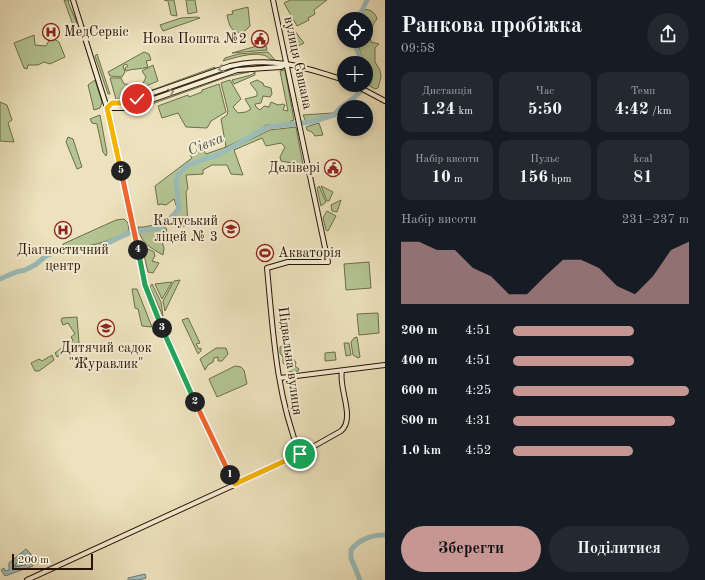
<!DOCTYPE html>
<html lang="uk">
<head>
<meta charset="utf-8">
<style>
  :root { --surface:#171b24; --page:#242831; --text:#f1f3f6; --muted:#9ea1a6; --accent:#c59692 }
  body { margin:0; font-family:"Old Standard TT",serif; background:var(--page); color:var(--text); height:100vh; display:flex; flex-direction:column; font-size:15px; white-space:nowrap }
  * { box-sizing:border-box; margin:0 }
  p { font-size:13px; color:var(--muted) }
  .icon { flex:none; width:22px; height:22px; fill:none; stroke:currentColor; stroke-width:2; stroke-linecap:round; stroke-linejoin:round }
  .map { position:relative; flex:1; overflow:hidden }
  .drawer { display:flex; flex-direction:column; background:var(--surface); width:320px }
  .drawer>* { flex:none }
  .tools { position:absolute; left:337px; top:12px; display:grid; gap:8px }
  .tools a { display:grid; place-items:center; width:36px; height:36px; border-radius:50%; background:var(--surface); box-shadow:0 2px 6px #0003; font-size:20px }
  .scale { position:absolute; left:12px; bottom:10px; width:81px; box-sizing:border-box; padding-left:4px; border:2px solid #291302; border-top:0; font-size:11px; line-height:14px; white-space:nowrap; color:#291302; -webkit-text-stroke:3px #f3ecd4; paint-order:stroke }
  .pin { position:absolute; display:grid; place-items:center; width:34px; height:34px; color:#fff; margin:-17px; border:2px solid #fff; border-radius:50%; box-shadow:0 1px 4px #0007 }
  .km { position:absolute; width:20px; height:20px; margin:-10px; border-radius:50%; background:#222; color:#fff; font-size:11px; line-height:20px; text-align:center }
  .round { display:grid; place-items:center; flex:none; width:42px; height:42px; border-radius:21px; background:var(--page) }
  .overview { display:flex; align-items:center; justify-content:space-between; height:68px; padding:0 16px }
  h1 { font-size:22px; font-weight:700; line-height:30px }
  .stats { display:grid; grid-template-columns:repeat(3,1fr); gap:6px; height:68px; padding:4px 16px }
  .stats div { display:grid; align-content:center; border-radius:10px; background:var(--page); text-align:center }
  .stats b { font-size:17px; font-weight:700 }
  .stats small { font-size:11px; font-weight:400 }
  .stats p { font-size:11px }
  .chart { height:112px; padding:8px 16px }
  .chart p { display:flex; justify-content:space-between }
  .chart svg { width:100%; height:72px; margin-top:4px; fill:var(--accent); opacity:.7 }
  .button { display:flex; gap:8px; margin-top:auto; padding:8px 16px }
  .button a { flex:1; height:46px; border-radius:24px; background:var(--accent); color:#111; font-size:16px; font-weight:700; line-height:46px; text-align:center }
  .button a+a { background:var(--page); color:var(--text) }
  ul { padding:0 16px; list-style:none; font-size:13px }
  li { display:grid; grid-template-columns:64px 48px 1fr; align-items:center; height:30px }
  li i { height:10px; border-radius:5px; background:var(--accent) }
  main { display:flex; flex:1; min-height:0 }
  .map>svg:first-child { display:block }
  .green { fill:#b4c493; stroke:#6e6c4a }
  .water { fill:#9bbcb9; stroke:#6d7870 }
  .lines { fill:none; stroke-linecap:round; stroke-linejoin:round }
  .shore { stroke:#62685e; stroke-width:1 }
  .river { stroke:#9bbcb9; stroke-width:5 }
  .secondary-casing { stroke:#291302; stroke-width:6 }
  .secondary { stroke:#f3ecd4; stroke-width:4 }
  .oneway { stroke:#988a76 }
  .split-1-casing { stroke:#fff; stroke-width:8 }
  .split-2-casing { stroke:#fff; stroke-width:8 }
  .split-3-casing { stroke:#fff; stroke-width:8 }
  .split-4-casing { stroke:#fff; stroke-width:8 }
  .split-5-casing { stroke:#fff; stroke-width:8 }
  .split-6-casing { stroke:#fff; stroke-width:8 }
  .split-1 { stroke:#f5b400; stroke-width:5 }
  .split-2 { stroke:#f0652b; stroke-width:5 }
  .split-3 { stroke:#22a559; stroke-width:5 }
  .split-4 { stroke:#22a559; stroke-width:5 }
  .split-5 { stroke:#f0652b; stroke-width:5 }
  .split-6 { stroke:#f5b400; stroke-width:5 }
  .labels { text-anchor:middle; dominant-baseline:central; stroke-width:4; stroke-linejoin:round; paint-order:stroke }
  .poi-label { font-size:14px; fill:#291302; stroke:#f3ecd4; text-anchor:end }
  .street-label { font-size:14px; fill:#291302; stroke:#f3ecd4 }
  .water-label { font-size:15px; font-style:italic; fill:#514e42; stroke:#f3ecd4 }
</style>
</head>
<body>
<main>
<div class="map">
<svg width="385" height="580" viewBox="0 0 385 580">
  <rect width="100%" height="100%" fill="#ece2bd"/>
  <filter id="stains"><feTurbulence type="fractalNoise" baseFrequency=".005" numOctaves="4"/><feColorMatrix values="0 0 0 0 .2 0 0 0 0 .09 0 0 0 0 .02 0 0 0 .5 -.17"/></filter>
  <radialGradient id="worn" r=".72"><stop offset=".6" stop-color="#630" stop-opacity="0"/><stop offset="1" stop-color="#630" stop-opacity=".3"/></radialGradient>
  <path class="green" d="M64,0H69L68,2L77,23L73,25Z
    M164,0H174L177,16L171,15L168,1Z
    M186,0H195L197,12L188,14Z
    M290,0H327L314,10L315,14L308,18L309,20L297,26L284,3Z
    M248,7L250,26L243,33C231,33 229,25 227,15L233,14L232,11Z
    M364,10C369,8 376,13 377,19C372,24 369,35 371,42L379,44L375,48V62L380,70L381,77L378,88L375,89L367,84C371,61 359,59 358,41H366V19H361Z
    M197,17L200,18L163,31L160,25L181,18Z
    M294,30L304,43L298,46L291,31Z
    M34,35L35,45L46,46L48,42L54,39L59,42L65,57L50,64L44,62L38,65H28L27,69L24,68L14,43Z
    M257,46H266L267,50L232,53Z
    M144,52L149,54L151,60L146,61L148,67C140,70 134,68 126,71L125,68L128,66L126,64L123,66L125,72L122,77L110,76L108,72Z
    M268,52L275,60C269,60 268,56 263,55C253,52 233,58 223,61L225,58L238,54Z
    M97,54L110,94H108L95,56Z
    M153,65L158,81L141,88L146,77L142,71Z
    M243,65V67L126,106L230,68Z
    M215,67L214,69L140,96L141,94Z
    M251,70L249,72L230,76L146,106L142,105L234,72Z
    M285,70L294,120L291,121L290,125H266L258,132L226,147L231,149L270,130L296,127L304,170L296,171V164L281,161L280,157L285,147L281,143L266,146L262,138L234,150L243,175L231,174L227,165H212L203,170V174L186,175L188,189L186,191L188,225L177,228L169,219L177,208L174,199L166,205L161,204L158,205L155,186L192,158L190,155L203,150L206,154L226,147L221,119L227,115L228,111L221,83L230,80L241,99L233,107L238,113L246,112L251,109L245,99L257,96V92L250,83L257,80L263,83L264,86L271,88L272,94L270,97L263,96L261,103L255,104L256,107L260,110L264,106L269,107L271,102L278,105L283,104L285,105L283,110L288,111L280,71Z
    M255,72V75L234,84L232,80L251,75Z
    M110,78H121L124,84L135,85L139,89L136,96L124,100L116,99Z
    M95,80L102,102L100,108L94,110L88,85Z
    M219,84L226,112L211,121L207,128L186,127L178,113L162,118L158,106L188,95L189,97L202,92V90Z
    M0,102L7,105L12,120L8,123L14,142L0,141Z
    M333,113L320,119L306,122L303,115Z
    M100,115L107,153L106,156L103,152L97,124L92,123L90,119Z
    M319,123L323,135L315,136L312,132L307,130L306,127Z
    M68,137L73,139L82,167L77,169L66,142Z
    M319,186L326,202L321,206L317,188Z
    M321,186L333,192L329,201H327Z
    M341,200L337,212L332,211L331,205Z
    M327,211L336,216L328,231L326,230L323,218Z
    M124,219L128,223L129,231C105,243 90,248 63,247V244L116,220Z
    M164,223V228H166L167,231L160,235L164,248L163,255C149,247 141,243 138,227H144Z
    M141,242L146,248L154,252L155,256L152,261L159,263L153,273L148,272Z
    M369,262L371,288L346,290L344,264Z
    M180,280L165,311L163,301L174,281Z
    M172,282L162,299L155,284Z
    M152,284L161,302L163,316L150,287Z
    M132,289H137L152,327L142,326L138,309L135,308Z
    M378,313L379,333L359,335L357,314Z
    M77,317L79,343L57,357L55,353L73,340L71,337L75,334L68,323L63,325L61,320L62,318Z
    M188,318L200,343L196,344L199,349L201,348V351L198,354L182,320Z
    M357,337L360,357L358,358L353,355L351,342L354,338Z
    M344,343H349L351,355L346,356Z
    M286,346H290L291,354L296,363L295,366L299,369L298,371L290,372L286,369L287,366L283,363V357L280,353V347Z
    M216,348H226L228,354L222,361H218V357L214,358L213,362L208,365L205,370L200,359Z
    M335,352L336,360L325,361V353Z
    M52,355L54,360L39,371H35L31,363L39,359L42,361Z
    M235,366L241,367L244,370L247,384L217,397L209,379Z"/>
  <path class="water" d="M26,549L31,554L33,566L5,576L1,570L4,568L5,571L9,570V563Z
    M145,574L146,578L139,580H128V578Z"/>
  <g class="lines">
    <path class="shore" d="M25,556L28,557V564L15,567V565Z"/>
    <path class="river" d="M358,19L367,0
      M356,41V48L363,63
      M0,279L16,272L25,270L35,265L46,256L63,249L97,248L129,233L159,228L164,225L179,209L176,182L178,175L186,166L204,159L218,155L268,127L311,122L334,115C342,102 359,100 363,85
      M360,580L351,558V550C358,540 374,534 385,535"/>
    <g class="secondary-casing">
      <path id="secondary" d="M73,0L107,108L145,285L197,408L235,484
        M273,0L328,262H288L267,268C273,331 276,395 300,454
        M355,85L385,101
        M107,108L112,103H124L230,66C274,56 303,67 344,80
        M107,108H128L237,70L281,67L287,64
        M280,378L385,365
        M27,580L293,458L341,431C356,418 338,388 342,371"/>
    </g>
    <use href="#secondary" class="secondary"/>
  </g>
  <defs><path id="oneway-chevron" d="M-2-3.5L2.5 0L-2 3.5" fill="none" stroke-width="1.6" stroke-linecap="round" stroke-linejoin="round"/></defs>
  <g class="oneway">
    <use href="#oneway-chevron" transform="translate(221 69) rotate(160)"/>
    <use href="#oneway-chevron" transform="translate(171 92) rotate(-19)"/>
  </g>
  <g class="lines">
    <g class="split-1-casing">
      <path id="split-1" d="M230,475L235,484L300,454"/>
    </g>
    <g class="split-2-casing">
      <path id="split-2" d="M195,402L230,475"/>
    </g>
    <g class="split-3-casing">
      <path id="split-3" d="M162,328L195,402"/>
    </g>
    <g class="split-4-casing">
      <path id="split-4" d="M138,250L145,285L162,328"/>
    </g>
    <g class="split-5-casing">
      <path id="split-5" d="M121,171L138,250"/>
    </g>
    <g class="split-6-casing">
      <path id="split-6" d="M121,171L107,108L112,103H124L137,99"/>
    </g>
    <use href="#split-1" class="split-1"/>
    <use href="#split-2" class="split-2"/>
    <use href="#split-3" class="split-3"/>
    <use href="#split-4" class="split-4"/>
    <use href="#split-5" class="split-5"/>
    <use href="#split-6" class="split-6"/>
  </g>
  <defs>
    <g id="hospital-ring" transform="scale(0.9)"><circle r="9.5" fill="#f3ecd4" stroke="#8f2418" stroke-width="1.5"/><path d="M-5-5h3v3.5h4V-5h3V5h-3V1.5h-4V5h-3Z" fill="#8f2418"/></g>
    <g id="civic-ring" transform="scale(0.9)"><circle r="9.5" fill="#f3ecd4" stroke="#8f2418" stroke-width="1.5"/><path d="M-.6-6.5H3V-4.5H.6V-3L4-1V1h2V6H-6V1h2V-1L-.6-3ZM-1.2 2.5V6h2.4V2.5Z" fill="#8f2418"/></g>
    <g id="school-ring" transform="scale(0.9)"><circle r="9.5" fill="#f3ecd4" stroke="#8f2418" stroke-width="1.5"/><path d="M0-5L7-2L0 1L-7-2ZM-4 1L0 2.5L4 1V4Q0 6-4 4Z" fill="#8f2418"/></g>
    <g id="stadium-ring" transform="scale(0.9)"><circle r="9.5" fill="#f3ecd4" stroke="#8f2418" stroke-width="1.5"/><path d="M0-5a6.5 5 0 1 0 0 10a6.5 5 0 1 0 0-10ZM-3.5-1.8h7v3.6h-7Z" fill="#8f2418"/></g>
  </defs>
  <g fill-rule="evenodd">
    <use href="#hospital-ring" x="51" y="32"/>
    <use href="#civic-ring" x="260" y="39"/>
    <use href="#civic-ring" x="333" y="168"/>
    <use href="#school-ring" x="231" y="229"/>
    <use href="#hospital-ring" x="63" y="230"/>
    <use href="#stadium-ring" x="265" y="253"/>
    <use href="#school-ring" x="106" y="328"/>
  </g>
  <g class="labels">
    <g class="poi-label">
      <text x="64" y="32" text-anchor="start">МедСервіс</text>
      <text x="247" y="39">Нова Пошта №2</text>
      <text x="320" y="168">Делівері</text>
      <text x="218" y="221">Калуський<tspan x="218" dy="16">ліцей № 3</tspan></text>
      <text x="63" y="250" text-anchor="middle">Діагностичний<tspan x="63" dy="16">центр</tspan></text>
      <text x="278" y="253" text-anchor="start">Акваторія</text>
      <text x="106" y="348" text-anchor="middle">Дитячий садок<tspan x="106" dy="16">"Журавлик"</tspan></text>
    </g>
    <g class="street-label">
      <text transform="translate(298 63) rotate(78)">вулиця Євшана</text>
      <text transform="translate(290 361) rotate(82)">Підвальна вулиця</text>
    </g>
    <g class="water-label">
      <text transform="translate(206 145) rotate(-22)">Сівка</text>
    </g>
  </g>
  <rect width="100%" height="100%" filter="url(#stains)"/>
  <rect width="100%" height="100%" fill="url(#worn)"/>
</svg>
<div class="tools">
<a><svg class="icon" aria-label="locate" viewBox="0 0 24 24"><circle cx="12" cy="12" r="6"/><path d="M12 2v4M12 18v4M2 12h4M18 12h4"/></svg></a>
<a>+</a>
<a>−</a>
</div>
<div class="scale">200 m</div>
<div class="pin" style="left:300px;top:454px;background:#1e9e55"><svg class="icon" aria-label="arrive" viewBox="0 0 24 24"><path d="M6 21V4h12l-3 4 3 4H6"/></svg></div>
<div class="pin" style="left:137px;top:99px;background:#d93025"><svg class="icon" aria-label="check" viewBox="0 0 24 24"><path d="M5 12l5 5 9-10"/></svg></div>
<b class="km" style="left:230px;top:475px">1</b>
<b class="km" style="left:195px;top:402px">2</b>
<b class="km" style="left:162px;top:328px">3</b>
<b class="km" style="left:138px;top:250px">4</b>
<b class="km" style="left:121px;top:171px">5</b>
</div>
<section class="drawer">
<div class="overview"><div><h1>Ранкова пробіжка</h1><p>09:58</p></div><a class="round"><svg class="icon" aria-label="share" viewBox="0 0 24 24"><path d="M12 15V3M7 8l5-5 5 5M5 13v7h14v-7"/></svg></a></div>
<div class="stats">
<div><p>Дистанція</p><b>1.24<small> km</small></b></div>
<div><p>Час</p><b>5:50</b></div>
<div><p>Темп</p><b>4:42<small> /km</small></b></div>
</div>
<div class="stats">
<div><p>Набір висоти</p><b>10<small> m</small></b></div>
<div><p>Пульс</p><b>156<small> bpm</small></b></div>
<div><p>kcal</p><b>81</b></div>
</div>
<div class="chart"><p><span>Набір висоти</span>231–237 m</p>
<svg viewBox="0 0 160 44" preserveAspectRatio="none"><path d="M0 44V6L10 6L20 11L30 11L40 22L50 27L60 38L70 38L80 27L90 17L100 17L110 22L120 33L130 38L140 27L150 11L160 6V44z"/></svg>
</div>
<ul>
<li><b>200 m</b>4:51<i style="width:69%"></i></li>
<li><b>400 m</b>4:51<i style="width:69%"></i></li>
<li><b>600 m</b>4:25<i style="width:100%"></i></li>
<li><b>800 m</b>4:31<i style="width:92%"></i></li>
<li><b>1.0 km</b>4:52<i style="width:68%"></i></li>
</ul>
<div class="button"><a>Зберегти</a><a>Поділитися</a></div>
</section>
</main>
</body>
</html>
